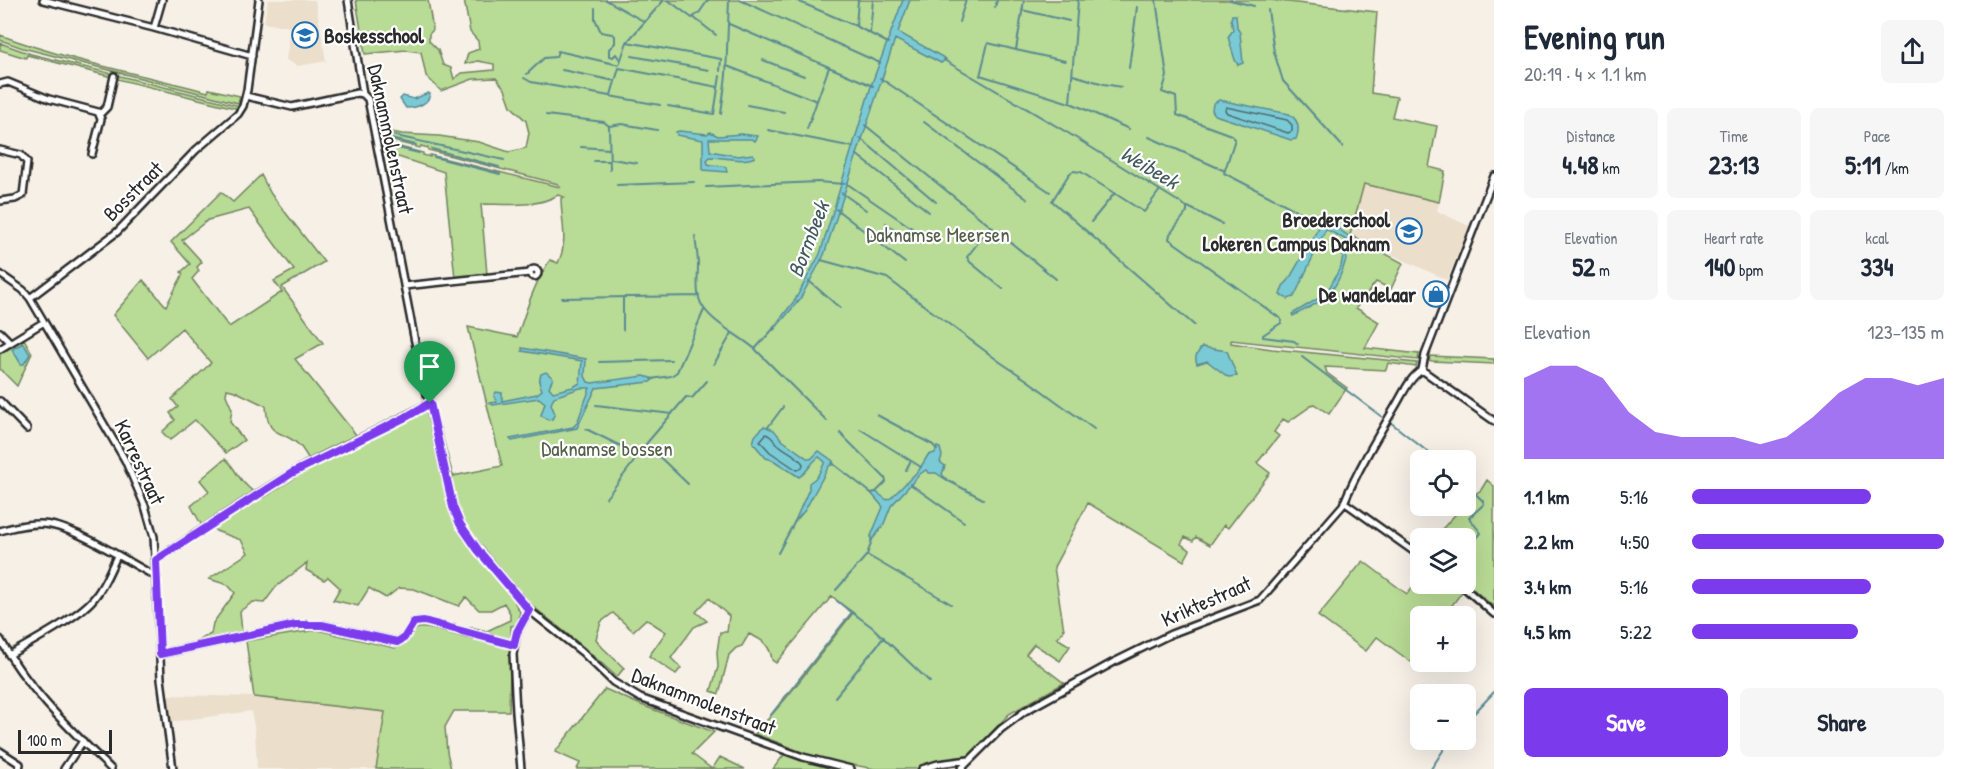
<!DOCTYPE html>
<html lang="en">
<head>
<meta charset="utf-8">
<style>
  :root { --surface:#fff; --page:#f6f6f7; --text:#1f2937; --muted:#747a83; --accent:#7c3aed }
  body { margin:0; font-family:"Patrick Hand",sans-serif; background:var(--page); color:var(--text); height:100vh; display:flex; flex-direction:column; font-size:22px; white-space:nowrap }
  * { box-sizing:border-box; margin:0 }
  p { font-size:20px; color:var(--muted) }
  .icon { flex:none; width:33px; height:33px; fill:none; stroke:currentColor; stroke-width:2; stroke-linecap:round; stroke-linejoin:round }
  .map { position:relative; flex:1; overflow:hidden }
  .panel { display:flex; flex-direction:column; background:var(--surface); width:480px }
  .panel>* { flex:none }
  .controls { position:absolute; left:1410px; top:450px; display:grid; gap:12px }
  .controls a { display:grid; place-items:center; width:66px; height:66px; border-radius:9px; background:var(--surface); box-shadow:0 6px 24px #0002; font-size:30px }
  .scale { position:absolute; left:18px; bottom:15px; width:94px; box-sizing:border-box; padding-left:6px; border:3px solid #2b2b2b; border-top:0; font-size:16px; line-height:21px; white-space:nowrap; color:#2b2b2b; -webkit-text-stroke:4px #fff; paint-order:stroke }
  .pin { position:absolute; display:grid; place-items:center; width:51px; height:51px; color:#fff; margin:-62px -26px; border-radius:50% 50% 50% 0; rotate:-45deg; box-shadow:0 0 6px #0007 }
  .pin .icon { rotate:45deg }
  .round { display:grid; place-items:center; flex:none; width:63px; height:63px; border-radius:9px; background:var(--page) }
  .summary { display:flex; align-items:center; justify-content:space-between; height:102px; padding:0 30px }
  h1 { font-size:33px; font-weight:800; line-height:45px }
  .metrics { display:grid; grid-template-columns:repeat(3,1fr); gap:9px; height:102px; padding:6px 30px }
  .metrics div { display:grid; align-content:center; border-radius:9px; background:var(--page); text-align:center }
  .metrics b { font-size:26px; font-weight:800 }
  .metrics small { font-size:16px; font-weight:400 }
  .metrics p { font-size:16px }
  .chart { height:168px; padding:12px 30px }
  .chart p { display:flex; justify-content:space-between }
  .chart svg { width:100%; height:108px; margin-top:6px; fill:var(--accent); opacity:.7 }
  .button { display:flex; gap:12px; margin-top:auto; padding:12px 30px }
  .button a { flex:1; height:69px; border-radius:9px; background:var(--accent); color:#fff; font-size:24px; font-weight:800; line-height:69px; text-align:center }
  .button a+a { background:var(--page); color:var(--text) }
  ul { padding:0 30px; list-style:none; font-size:20px }
  li { display:grid; grid-template-columns:96px 72px 1fr; align-items:center; height:45px }
  li i { height:15px; border-radius:8px; background:var(--accent) }
  main { display:flex; flex:1; min-height:0 }
  .map>svg:first-child { display:block }
  .built { fill:#ebdeca }
  .green { fill:#b8db95; stroke:#728360; stroke-width:1.5; fill-rule:evenodd }
  .water { fill:#7acad6; stroke:#5a8a92; stroke-width:1.5 }
  .lines { fill:none; stroke-linecap:round; stroke-linejoin:round }
  .shore { stroke:#4b6b6f; stroke-width:1.5 }
  .stream { stroke:#5a8a92; stroke-width:2 }
  .minor-casing { stroke:#2b2b2b; stroke-width:10 }
  .minor { stroke:#fff; stroke-width:5 }
  .route-casing { stroke:#fff; stroke-width:12 }
  .route { stroke:#7c3aed; stroke-width:8 }
  .labels { text-anchor:middle; dominant-baseline:central; stroke-width:4.5; stroke-linejoin:round; paint-order:stroke }
  .poi-label { font-size:21px; font-weight:bold; fill:#2b2b2b; stroke:#fff; text-anchor:end }
  .street-label { font-size:21px; fill:#2b2b2b; stroke:#fff }
  .park-label { font-size:21px; fill:#55604b; stroke:#fff }
  .water-label { font-size:22px; font-style:italic; fill:#435b5e; stroke:#fff }
</style>
</head>
<body>
<main>
<div class="map">
<svg width="1494" height="769" viewBox="0 0 1494 769">
  <rect width="100%" height="100%" fill="#f6f0e7"/>
  <filter id="ink" filterUnits="userSpaceOnUse"><feTurbulence type="fractalNoise" baseFrequency=".0167" numOctaves="2"/><feDisplacementMap in="SourceGraphic" scale="12" xChannelSelector="R" yChannelSelector="G"/><feConvolveMatrix kernelMatrix="1 2 1 2 8 2 1 2 1" color-interpolation-filters="sRGB"/></filter>
  <g filter="url(#ink)">
    <path class="built" d="M268,0H315L326,61L298,66L286,60L291,27L264,23Z
      M1364,184L1439,202L1437,211L1469,226L1447,280L1350,235Z
      M167,695L254,697L385,712L376,769H257L255,731L251,711L170,722Z"/>
    <path class="green" d="M356,0H428L433,30L429,34V41L438,50L443,65L451,68L454,79L462,73L494,70V64L478,61L465,64L468,53L479,49L478,41L470,32L464,0H1270L1377,12L1371,93L1397,97L1392,117L1437,126L1429,167L1445,171L1439,202L1364,184L1350,235L1403,263L1391,289L1376,282L1356,308L1379,322L1365,348L1419,354L1418,360L1231,340V343L1272,349L1417,363L1416,367L1388,363L1386,370L1325,367L1327,373L1347,388L1329,414L1314,404L1288,422L1283,419L1274,432L1279,436L1257,463L1270,473L1228,528L1224,525L1210,545L1196,537L1193,541L1185,537L1181,544L1190,550L1184,561L1088,503L1054,567L1064,630L1057,638L1070,646L1060,661L1034,644L1026,654L1064,683L1009,714L970,755L916,769H875L854,765L851,769H773L790,747L755,734L787,697L852,614L832,596L776,663L772,660C770,645 763,640 749,634L742,646L736,648L729,655L719,694L711,691L718,667L717,652L720,632H727L729,616L709,598L696,612L707,621L694,627L671,658L681,668L676,674L649,656L666,632L646,619L633,631L613,613L601,622L596,639L602,647L624,668L617,677L580,644L521,597L515,603L520,612L517,625L511,626L509,711H454L445,727L447,752L451,769H376L385,712L254,697L246,641L317,630L395,648C405,645 407,634 416,629C425,624 456,636 467,638L470,627L487,631L510,620V613L504,603L491,610H479L466,597L459,606L414,589L399,588L386,598L369,588L358,606L333,600L340,588L328,577L324,580L306,570L307,563L276,587L264,603L253,602L240,611L242,633L199,642L200,639L211,634L213,623L235,593L228,585L209,579L248,553L241,540L216,531L208,522L202,526L191,506L209,491L200,480L225,459C231,463 233,468 237,474C244,485 252,491 263,498L313,466C309,460 305,452 300,446C281,427 268,441 266,406L235,391L227,389L226,395L232,409L230,422L244,440L226,453L195,420L170,440L162,432L175,420L170,413L178,407L172,399L211,363L182,328L148,358L113,315L143,280L166,306L183,274L181,272L190,264L171,242L221,192L233,202L261,175L271,194L324,262L282,287L323,343L295,359L357,436L432,397L453,476L502,466L468,327L517,337C526,311 534,283 550,260L558,263C569,241 561,221 561,198L564,197L558,195C536,208 506,204 481,204L487,274L455,278L444,172L383,152L381,142L423,153V155L430,157V155L560,187L558,184L428,150V148L421,146L420,148L380,138V130L402,134L439,136L479,142L509,152L526,148L529,133L526,121L511,106L505,89L496,78L473,79L441,91L426,76L421,52L406,50L365,54ZM249,209L294,270L274,281L282,292L229,327L192,279L199,271L197,267L202,262L182,240L208,220Z
      M0,35C67,60 139,74 208,92L209,89L240,96L238,103L23,48L0,40Z
      M0,43L31,54L113,74L112,77L27,55L26,58L0,50Z
      M116,75L240,106L239,109L235,108L117,79Z
      M24,339L32,353L17,386L0,369V354Z
      M1430,356L1494,359V364L1432,361L1429,360Z
      M1487,480L1494,486V607L1466,583V538H1434L1463,506H1466V486L1475,494L1481,490Z
      M1363,561L1407,594L1420,577V584H1451L1462,592L1444,616H1420V650L1411,662L1377,637L1366,651L1318,616Z
      M605,689L641,705L714,732L692,754L712,769L720,757L745,769H577L580,763L555,752Z"/>
    <path class="water" d="M903,0H910L898,32L946,59L941,63L895,39L824,255L800,299L774,330L773,328L795,300L820,254L872,83Z
      M1232,15H1236L1237,27L1240,33L1243,63L1238,65L1235,60L1228,37L1233,30L1231,19Z
      M428,93L430,94C429,104 416,108 406,108L400,99L403,96L414,99Z
      M1219,100L1289,114C1299,120 1300,129 1296,139L1291,140L1215,115L1212,110L1213,104Z
      M679,131L707,134L710,132L718,136L741,134L758,136L755,141L751,139H709L710,151L738,156L753,154L755,157C742,163 724,157 710,157L707,160L708,164C714,167 720,164 726,167L727,172L703,170V140L677,135L676,132Z
      M1325,220L1350,237C1349,256 1340,283 1327,296C1318,304 1304,310 1293,316L1292,314L1326,294L1341,266L1346,240L1326,229L1294,297L1288,299L1280,295L1283,286L1288,281L1322,222Z
      M23,343L30,354L24,364H21L12,349Z
      M1202,347L1227,351L1237,376L1228,377L1207,361L1197,364C1194,356 1197,354 1202,347Z
      M522,348L586,359L585,376L588,382L592,383L644,376L654,379L650,382L596,388L577,428L512,441L510,439L573,427L577,423L590,388H580L554,397L551,404L555,414L552,419L548,420L541,415L545,403L539,398L493,405L490,403L497,402L494,396L496,392L502,393V401L537,394L542,390L539,382L541,374L546,372L553,378L549,387L553,392L573,387L580,383L582,361L522,351Z
      M764,426L774,430L782,440L807,458L811,459L819,451L833,461L834,464L829,466L805,510L794,523L809,489V483L817,477L825,462L819,457C810,463 808,472 799,477L773,460L766,458L753,443L755,436Z
      M937,447L940,448L942,456L940,462L945,466L942,474L945,479L936,473H929L926,470L920,474L891,506L883,526L871,541V536L883,507L871,493L876,492L887,500L891,498L919,470L928,455L935,453Z"/>
    <g class="lines">
      <path class="shore" d="M1226,107L1287,120L1292,125V131L1288,133L1227,113L1225,110Z
        M766,434C772,436 773,440 778,444C786,452 797,454 803,464L802,468L797,470L770,452L760,441Z"/>
      <path class="stream" d="M606,0L645,22
        M668,0L692,18L699,13L708,0
        M740,0L880,63
        M795,0L856,26L888,43
        M1156,0L1167,76L1162,92L1176,97L1177,115L1231,135L1235,139L1224,173L1323,224
        M1230,0L1254,6
        M995,7L997,0
        M595,8V19L601,32L612,34L615,36V43L609,49V56L613,57L616,54L620,60
        M1022,10L1069,21
        M1268,10L1274,52L1283,81L1343,147
        M693,17L716,35
        M959,22L966,0
        M729,24L873,86
        M856,26L858,0
        M870,33L873,0
        M627,42L721,59L720,71
        M1016,50L1065,61
        M632,56L709,70
        M763,60L804,76
        M944,60L1068,133L1187,207V212L1170,234L1169,239L1281,319V323L1263,335V337L1294,341L1298,344
        M727,66L817,101
        M1129,68L1137,7
        M562,70L615,81
        M527,74L544,58L556,57L558,51L619,65L627,42L664,0
        M980,75L1073,104L1129,129
        M1073,75L1104,84L1121,87
        M980,76L988,43L1016,50L1024,0
        M524,78L531,82L660,105
        M880,78L1050,192
        M611,95L619,68L718,87
        M1070,103L1078,0
        M747,105L784,112
        M668,106L714,114L720,76
        M721,114L726,75L729,0
        M546,115L604,122L609,126L610,170
        M924,122L1027,199
        M865,125L1056,279
        M609,126L622,124L657,130
        M807,129L829,67
        M768,130L853,147
        M387,134L504,160
        M382,137L416,145
        M1149,137L1223,170
        M860,138L936,202
        M381,144L419,153
        M581,147L609,149
        M432,149L499,167
        M856,154L929,212
        M434,157L500,174
        M611,159L637,163
        M594,161H609
        M846,183L925,237
        M617,185L694,182
        M706,187L818,182L844,184
        M1160,190L1144,212L1081,172L1073,171L1069,174L1052,201L1194,325
        M842,193L866,210
        M1188,207L1222,224
        M836,209L905,263
        M1091,222L1114,194
        M886,223L910,241
        M991,226L967,257L970,262L1003,289
        M695,236C696,246 698,256 698,265C698,279 695,295 703,307C714,324 740,336 755,349
        M821,260L887,278L1000,362L1027,380L1094,429
        M809,281L840,308
        M623,297V330
        M562,298L699,296
        M774,328L755,349L827,421
        M1302,357L1382,417
        M599,362L671,360
        M714,364L732,333
        M651,379L671,376L677,372L704,310
        M596,405L672,414
        M877,415L933,445L937,450
        M1390,422L1438,460
        M768,427L783,407
        M586,429L639,455L606,498
        M860,429L921,467
        M840,433L885,478L886,482L876,492L871,493
        M646,444L686,397L692,398L707,381
        M639,455L646,444L688,484
        M832,463L870,492
        M906,470L910,462
        M944,477L947,480L983,499
        M910,484L964,522
        M1466,485L1483,501L1484,504L1469,518L1481,533L1466,551
        M778,553L795,521
        M867,555L951,604
        M1464,584L1494,610
        M836,590L867,555L872,540
        M837,601L872,627L930,682
        M835,697L884,637
        M770,716L852,612
        M1466,722L1494,692
        M1431,769L1450,740"/>
      <g class="minor-casing">
        <path id="minor" d="M43,0L154,28L252,56
          M348,0L363,94L368,99L415,342L453,507L460,524L467,535L529,610L582,652L613,682L640,698L803,757L851,769
          M154,28L162,0
          M0,84L8,82L49,99L98,112L101,119L92,154
          M246,96L292,107L357,93L363,94
          M100,114L107,107L114,76
          M0,150L21,155L27,162L23,195L15,199L0,201
          M530 273a4 4 0 1 1 8 0a4 4 0 1 1-8 0Z
          M0,274L23,290L30,298L125,460L145,506L154,537L161,679L173,769
          M404,286L530,273
          M30,298L117,232L196,150L238,114L243,106L247,90L259,0
          M0,332L10,342
          M0,349L44,322
          M1422,370L1425,355L1494,176
          M1422,370L1494,421
          M0,401L27,429
          M1344,502L1420,556
          M0,531C17,526 34,522 51,525C82,531 128,562 157,577
          M156,560C204,529 250,497 299,469C341,445 387,428 430,403
          M1460,584L1494,614
          M0,639C28,690 70,729 111,769
          M160,654L296,625H322L397,642L404,638L414,622L424,621L514,645
          M9,655C31,642 81,616 95,597C105,585 110,570 117,556
          M0,751L20,764L19,769
          M64,769L83,741
          M521,769L516,712L513,654L517,632L529,610
          M922,769L938,764L969,760
          M961,769L1001,729L1025,711L1114,662L1171,634L1260,600L1343,505C1357,471 1376,439 1395,407C1403,394 1409,378 1422,370"/>
      </g>
      <use href="#minor" class="minor"/>
    </g>
  </g>
  <g class="lines" filter="url(#ink)">
    <g class="route-casing">
      <path id="route" d="M430,403L453,507L460,524L478,550L529,610L517,632L514,645L424,621L414,622L404,638L397,642L322,625H296L160,654L156,560L292,473L406,417Z"/>
    </g>
    <use href="#route" class="route"/>
  </g>
  <defs>
    <g id="school-ring" transform="scale(1.35)"><circle r="9.5" fill="#fff" stroke="#1f6fb2" stroke-width="1.5"/><path d="M0-5L7-2L0 1L-7-2ZM-4 1L0 2.5L4 1V4Q0 6-4 4Z" fill="#1f6fb2"/></g>
    <g id="shop-ring" transform="scale(1.35)"><circle r="9.5" fill="#fff" stroke="#1f6fb2" stroke-width="1.5"/><path d="M-5-2.5h2.3a2.7 3.5 0 0 1 5.4 0H5L5.5 6h-11ZM-1.5-2.5h3a1.5 2.3 0 0 0-3 0Z" fill="#1f6fb2"/></g>
  </defs>
  <g fill-rule="evenodd">
    <use href="#school-ring" x="305" y="35"/>
    <use href="#school-ring" x="1409" y="231"/>
    <use href="#shop-ring" x="1436" y="294"/>
  </g>
  <g class="labels">
    <g class="poi-label">
      <text x="324" y="35" text-anchor="start">Boskesschool</text>
      <text x="1390" y="219">Broederschool<tspan x="1390" dy="24">Lokeren Campus Daknam</tspan></text>
      <text x="1416" y="294">De wandelaar</text>
    </g>
    <g class="street-label">
      <text transform="translate(391 139) rotate(78)">Daknammolenstraat</text>
      <text transform="translate(133 191) rotate(-45)">Bosstraat</text>
      <text transform="translate(140 462) rotate(65)">Karrestraat</text>
      <text transform="translate(1206 601) rotate(-24)">Kriktestraat</text>
      <text transform="translate(704 701) rotate(21)">Daknammolenstraat</text>
    </g>
    <g class="park-label">
      <text x="938" y="234">Daknamse Meersen</text>
      <text x="607" y="448">Daknamse bossen</text>
    </g>
    <g class="water-label">
      <text transform="translate(1150 167) rotate(31)">Weibeek</text>
      <text transform="translate(808 239) rotate(-69)">Bormbeek</text>
    </g>
  </g>
</svg>
<div class="controls">
<a><svg class="icon" aria-label="locate" viewBox="0 0 24 24"><circle cx="12" cy="12" r="6"/><path d="M12 2v4M12 18v4M2 12h4M18 12h4"/></svg></a>
<a><svg class="icon" aria-label="layers" viewBox="0 0 24 24"><path d="M12 4l9 5-9 5-9-5zM3 14l9 5 9-5"/></svg></a>
<a>+</a>
<a>−</a>
</div>
<div class="scale">100 m</div>
<div class="pin" style="left:430px;top:403px;background:#1e9e55"><svg class="icon" aria-label="arrive" viewBox="0 0 24 24"><path d="M6 21V4h12l-3 4 3 4H6"/></svg></div>
</div>
<section class="panel">
<div class="summary"><div><h1>Evening run</h1><p>20:19 · 4 × 1.1 km</p></div><a class="round"><svg class="icon" aria-label="share" viewBox="0 0 24 24"><path d="M12 15V3M7 8l5-5 5 5M5 13v7h14v-7"/></svg></a></div>
<div class="metrics">
<div><p>Distance</p><b>4.48<small> km</small></b></div>
<div><p>Time</p><b>23:13</b></div>
<div><p>Pace</p><b>5:11<small> /km</small></b></div>
</div>
<div class="metrics">
<div><p>Elevation</p><b>52<small> m</small></b></div>
<div><p>Heart rate</p><b>140<small> bpm</small></b></div>
<div><p>kcal</p><b>334</b></div>
</div>
<div class="chart"><p><span>Elevation</span>123–135 m</p>
<svg viewBox="0 0 160 44" preserveAspectRatio="none"><path d="M0 44V11L10 6L20 6L30 11L40 25L50 33L60 35L70 35L80 35L90 38L100 35L110 27L120 17L130 11L140 11L150 14L160 11V44z"/></svg>
</div>
<ul>
<li><b>1.1 km</b>5:16<i style="width:71%"></i></li>
<li><b>2.2 km</b>4:50<i style="width:100%"></i></li>
<li><b>3.4 km</b>5:16<i style="width:71%"></i></li>
<li><b>4.5 km</b>5:22<i style="width:66%"></i></li>
</ul>
<div class="button"><a>Save</a><a>Share</a></div>
</section>
</main>
</body>
</html>
